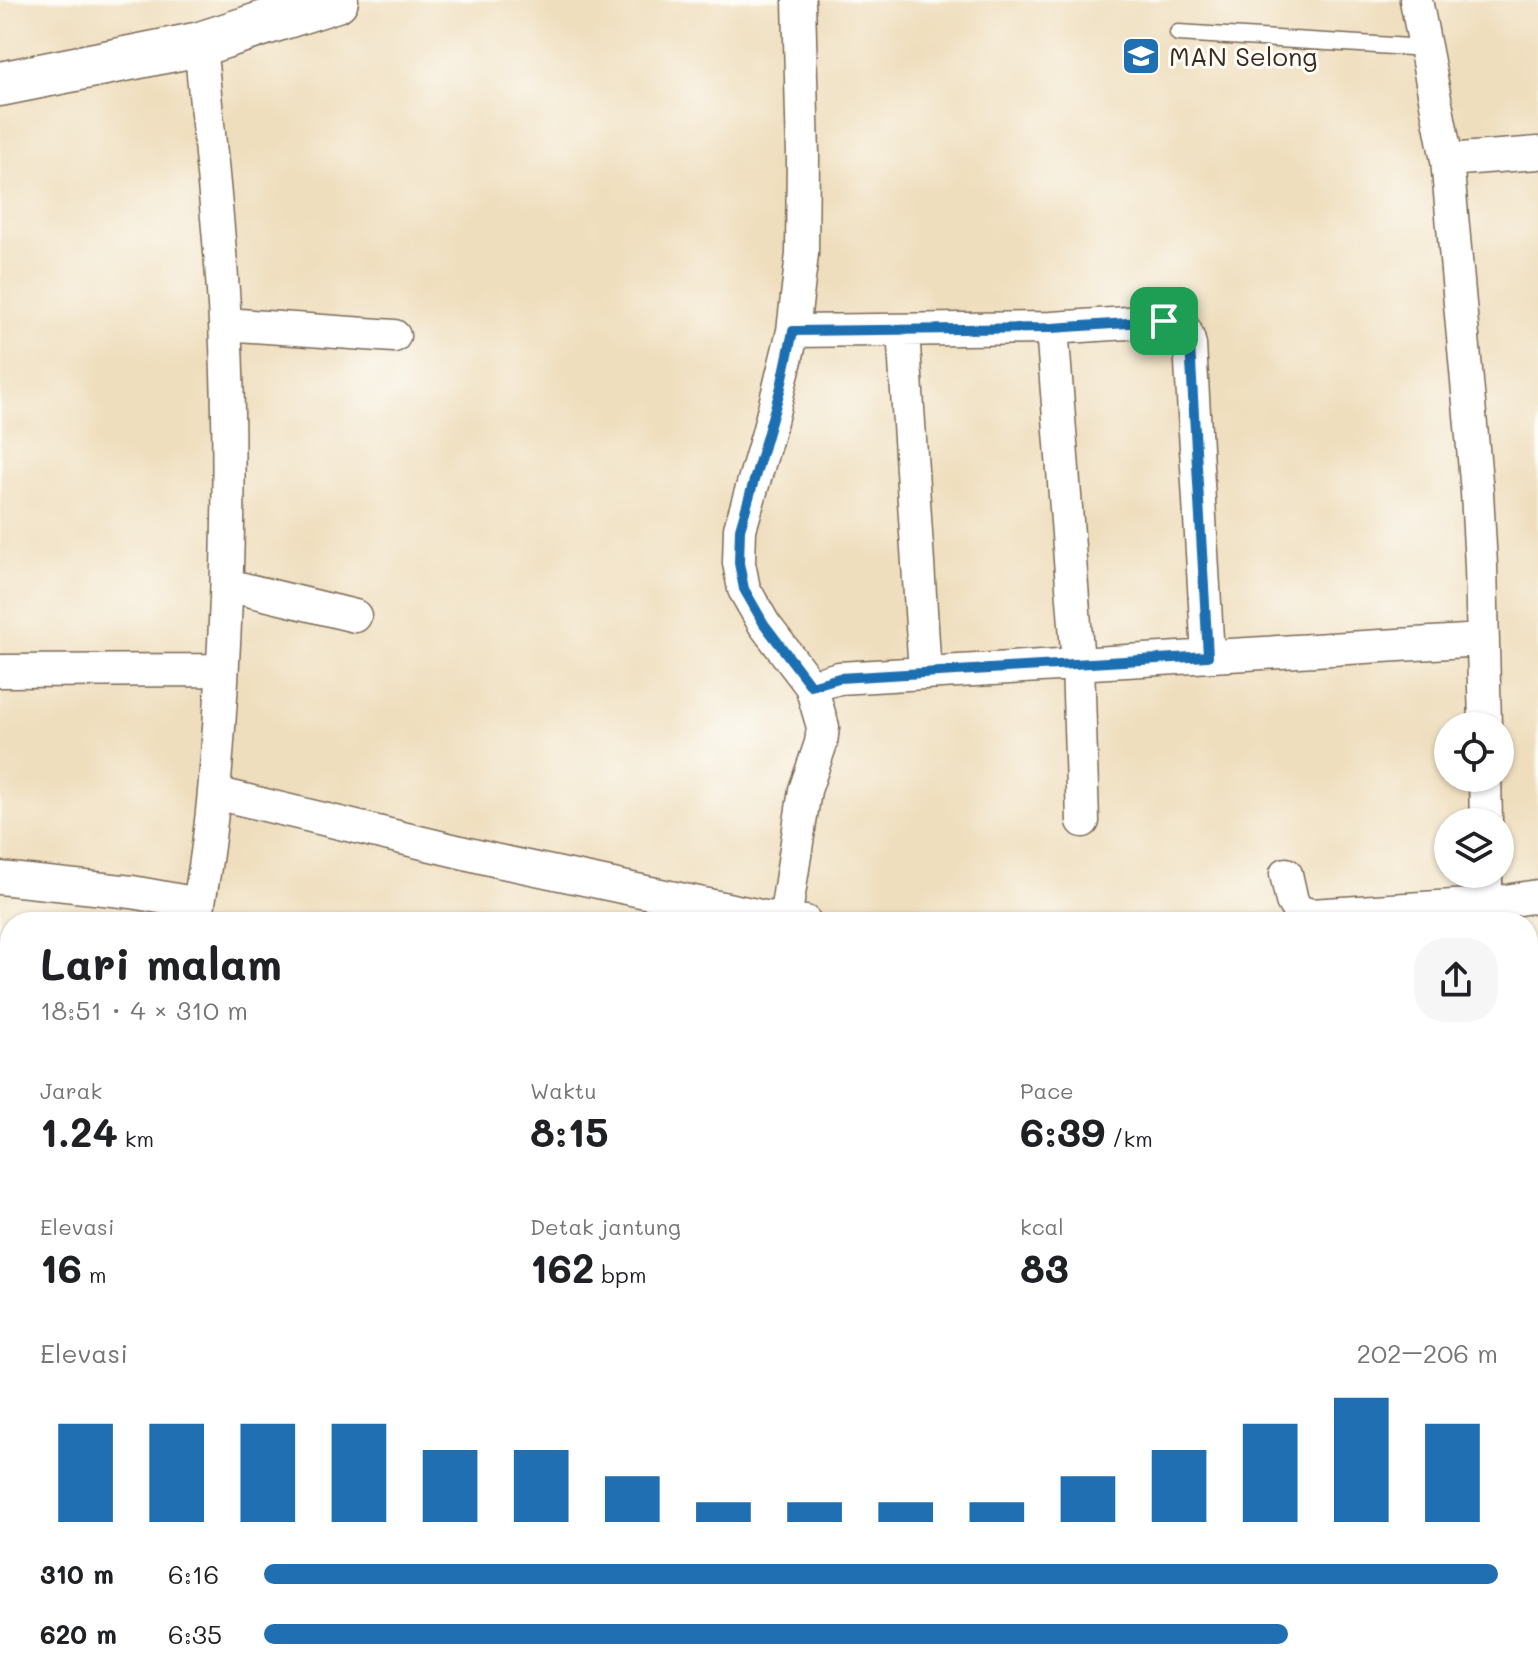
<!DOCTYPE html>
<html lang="id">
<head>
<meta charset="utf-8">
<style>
  :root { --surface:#fff; --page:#f6f6f6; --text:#202124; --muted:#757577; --accent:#1f6fb2 }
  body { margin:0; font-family:Mali,sans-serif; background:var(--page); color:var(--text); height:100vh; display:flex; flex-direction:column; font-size:30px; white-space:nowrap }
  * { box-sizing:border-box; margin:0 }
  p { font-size:26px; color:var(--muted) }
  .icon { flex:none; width:44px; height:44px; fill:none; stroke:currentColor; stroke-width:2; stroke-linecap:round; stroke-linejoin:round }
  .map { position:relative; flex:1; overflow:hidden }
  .panel { position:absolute; left:0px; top:912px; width:1538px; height:768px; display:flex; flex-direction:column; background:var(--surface); border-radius:32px 32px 0 0; box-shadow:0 2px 6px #0004 }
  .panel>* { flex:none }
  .controls { position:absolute; left:1434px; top:712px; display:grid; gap:16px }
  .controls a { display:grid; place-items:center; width:80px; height:80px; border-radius:50%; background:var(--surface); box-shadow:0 2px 6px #0004; font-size:40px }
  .pin { position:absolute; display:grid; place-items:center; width:68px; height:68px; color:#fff; margin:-34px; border-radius:16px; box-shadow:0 4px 12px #0006 }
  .round { display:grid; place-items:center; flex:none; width:84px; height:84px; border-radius:32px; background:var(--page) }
  .headline { display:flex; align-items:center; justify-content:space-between; height:136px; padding:0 40px }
  h1 { font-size:44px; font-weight:700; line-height:60px }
  .figures { display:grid; grid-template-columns:repeat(3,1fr); gap:12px; height:136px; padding:8px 40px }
  .figures div { display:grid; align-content:center }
  .figures b { font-size:40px; font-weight:700 }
  .figures small { font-size:22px; font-weight:400 }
  .figures p { font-size:22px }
  .chart { height:224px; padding:16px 40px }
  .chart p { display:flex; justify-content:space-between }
  .chart svg { width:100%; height:144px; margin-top:8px; stroke:var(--accent); stroke-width:6 }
  ul { padding:0 40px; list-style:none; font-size:26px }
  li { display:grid; grid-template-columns:128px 96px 1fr; align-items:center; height:60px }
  li i { height:20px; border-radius:10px; background:var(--accent) }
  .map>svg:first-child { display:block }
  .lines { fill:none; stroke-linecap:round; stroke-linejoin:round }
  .lane-casing { stroke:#7a6956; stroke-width:19 }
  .street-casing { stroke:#7a6956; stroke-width:35 }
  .secondary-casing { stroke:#7a6956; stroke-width:47 }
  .lane { stroke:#fff; stroke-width:16 }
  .street { stroke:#fff; stroke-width:32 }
  .secondary { stroke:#fff; stroke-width:44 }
  .route-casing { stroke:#fff; stroke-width:16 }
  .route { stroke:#1f6fb2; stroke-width:10 }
  .labels { text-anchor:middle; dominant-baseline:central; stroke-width:6; stroke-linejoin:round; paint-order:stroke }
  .poi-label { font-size:26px; fill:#3b2a1e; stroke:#fdfcf7; text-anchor:start }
</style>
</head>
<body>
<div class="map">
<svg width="1538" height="1680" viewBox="0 0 1538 1680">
  <rect width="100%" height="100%" fill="#fdfcf7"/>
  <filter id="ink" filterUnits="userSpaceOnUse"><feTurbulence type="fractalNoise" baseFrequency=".0125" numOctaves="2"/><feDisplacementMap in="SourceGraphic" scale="16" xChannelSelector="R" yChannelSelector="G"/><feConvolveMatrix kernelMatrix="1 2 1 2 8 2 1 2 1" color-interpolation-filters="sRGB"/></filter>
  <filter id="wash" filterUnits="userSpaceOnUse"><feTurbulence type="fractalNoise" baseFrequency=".006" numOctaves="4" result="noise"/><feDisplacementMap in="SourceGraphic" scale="32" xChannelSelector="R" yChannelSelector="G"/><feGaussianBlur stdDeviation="1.8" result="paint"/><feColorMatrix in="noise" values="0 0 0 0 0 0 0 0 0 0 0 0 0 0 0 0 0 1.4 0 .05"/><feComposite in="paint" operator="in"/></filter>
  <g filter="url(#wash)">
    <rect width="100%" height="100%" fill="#efdebd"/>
  </g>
  <g filter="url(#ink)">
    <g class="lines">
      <g class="lane-casing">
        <path id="lane" d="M1178,33L1426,48"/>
      </g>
      <g class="street-casing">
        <path id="street" d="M799,0L803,156L802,254L793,331L768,433L740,529L739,563L744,589L764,624L811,686L823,727L821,743L805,790L785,920L805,922
          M1416,0L1447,160L1477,492L1481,566L1485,726
          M1447,160L1538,153
          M225,324L394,336
          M1052,328L1078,663L1083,821
          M903,330L925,673
          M793,331L1052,328L1173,320C1185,326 1187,333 1190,345L1208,656
          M227,585L355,616
          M0,671L222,670
          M811,686L839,678L1483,640
          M1485,778L1486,822
          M215,793L498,861L760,916L785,920
          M1286,874L1292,901L1298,911L1311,915L1486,904V922
          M1486,874V904L1538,896
          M0,878L132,892L199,904
          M195,922C212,843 217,762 222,681C229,562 231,442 225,323C220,230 209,137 200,44
          M1528,1137L1538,1135
          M0,1286L10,1291
          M1528,1396L1538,1394
          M1528,1551L1538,1549
          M63,1680L65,1670
          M751,1680L753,1670
          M1471,1680V1670"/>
      </g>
      <g class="secondary-casing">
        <path id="secondary" d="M0,84L200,44L336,0"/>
      </g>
      <use href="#lane" class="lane"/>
      <use href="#street" class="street"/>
      <use href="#secondary" class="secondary"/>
    </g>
  </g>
  <g class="lines" filter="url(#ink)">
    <g class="route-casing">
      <path id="route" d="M1173,320C1186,326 1187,332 1190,345L1208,656L839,678L811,686L764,624L744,589L739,563L740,529L781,387L793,331L1052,328Z"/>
    </g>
    <use href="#route" class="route"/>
  </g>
  <defs>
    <g id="school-square" transform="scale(2)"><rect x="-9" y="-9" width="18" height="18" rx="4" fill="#1f6fb2" stroke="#fdfcf7"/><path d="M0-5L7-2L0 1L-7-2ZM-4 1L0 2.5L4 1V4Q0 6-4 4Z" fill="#fff"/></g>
  </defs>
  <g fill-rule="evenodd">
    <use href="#school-square" x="1141" y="56"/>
  </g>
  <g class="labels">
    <g class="poi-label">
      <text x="1169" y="56">MAN Selong</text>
    </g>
  </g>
</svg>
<div class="controls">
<a><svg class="icon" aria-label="locate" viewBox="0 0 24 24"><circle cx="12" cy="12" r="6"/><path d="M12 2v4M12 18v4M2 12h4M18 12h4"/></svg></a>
<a><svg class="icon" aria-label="layers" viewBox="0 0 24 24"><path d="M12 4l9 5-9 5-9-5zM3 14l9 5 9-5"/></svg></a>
</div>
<div class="pin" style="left:1164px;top:321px;background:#1e9e55"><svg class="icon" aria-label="arrive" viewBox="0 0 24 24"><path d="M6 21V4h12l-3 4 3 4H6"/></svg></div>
<section class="panel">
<div class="headline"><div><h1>Lari malam</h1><p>18:51 · 4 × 310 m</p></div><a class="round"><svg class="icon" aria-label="share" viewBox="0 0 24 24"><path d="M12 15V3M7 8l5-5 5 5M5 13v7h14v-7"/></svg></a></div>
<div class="figures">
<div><p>Jarak</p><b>1.24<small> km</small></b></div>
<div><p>Waktu</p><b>8:15</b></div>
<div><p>Pace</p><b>6:39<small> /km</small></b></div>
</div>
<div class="figures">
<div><p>Elevasi</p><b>16<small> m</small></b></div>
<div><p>Detak jantung</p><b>162<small> bpm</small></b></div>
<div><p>kcal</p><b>83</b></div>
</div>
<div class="chart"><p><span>Elevasi</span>202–206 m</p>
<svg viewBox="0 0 160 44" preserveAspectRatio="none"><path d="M5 44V14M15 44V14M25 44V14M35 44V14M45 44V22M55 44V22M65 44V30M75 44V38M85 44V38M95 44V38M105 44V38M115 44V30M125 44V22M135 44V14M145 44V6M155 44V14"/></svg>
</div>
<ul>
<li><b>310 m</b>6:16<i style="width:100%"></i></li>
<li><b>620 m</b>6:35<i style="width:83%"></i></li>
</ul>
</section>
</div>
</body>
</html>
